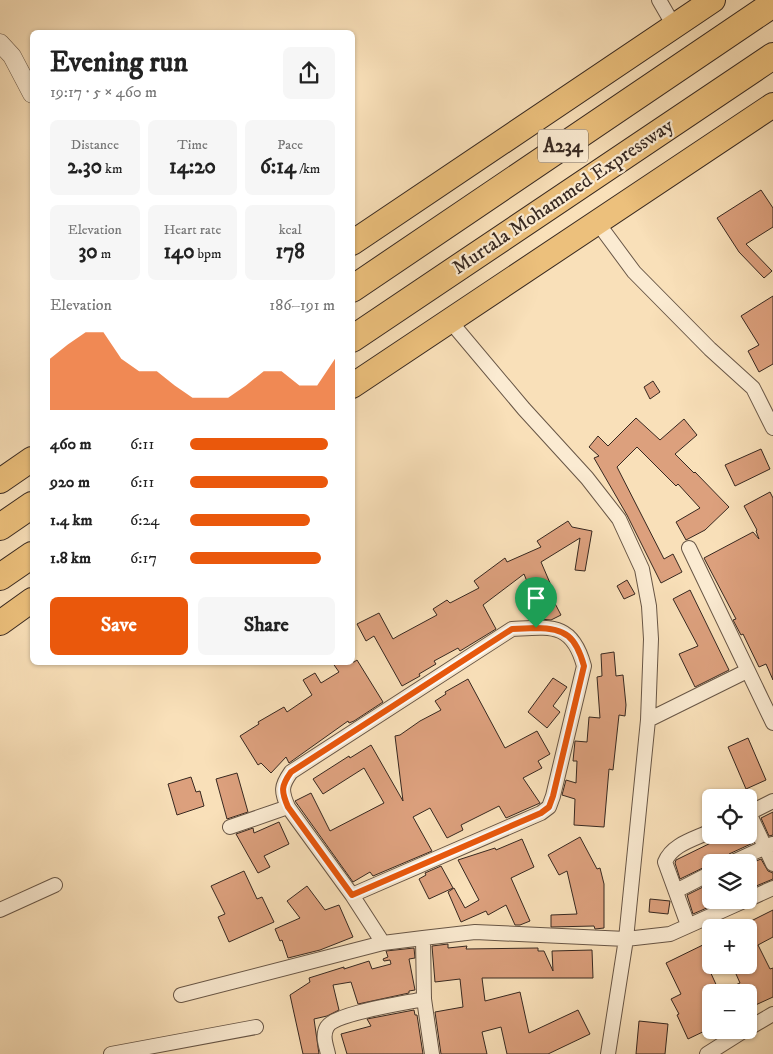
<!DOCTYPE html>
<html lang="en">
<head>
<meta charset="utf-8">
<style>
  :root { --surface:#fff; --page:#f6f6f6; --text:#222; --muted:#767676; --accent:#ea580c }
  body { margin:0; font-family:"IM FELL DW Pica",serif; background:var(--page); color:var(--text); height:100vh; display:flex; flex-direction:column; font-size:19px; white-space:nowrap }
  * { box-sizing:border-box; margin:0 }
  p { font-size:16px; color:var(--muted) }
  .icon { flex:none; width:28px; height:28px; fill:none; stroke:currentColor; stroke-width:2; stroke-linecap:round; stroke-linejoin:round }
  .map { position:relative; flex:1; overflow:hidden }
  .drawer { position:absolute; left:30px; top:30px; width:325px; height:635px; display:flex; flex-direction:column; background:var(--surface); border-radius:8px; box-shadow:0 1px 4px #0004 }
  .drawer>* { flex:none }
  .controls { position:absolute; left:702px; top:789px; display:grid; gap:10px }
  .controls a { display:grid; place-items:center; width:55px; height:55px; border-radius:8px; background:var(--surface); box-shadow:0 1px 4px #0004; font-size:25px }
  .pin { position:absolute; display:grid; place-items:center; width:42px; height:42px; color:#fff; margin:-51px -21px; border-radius:50% 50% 50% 0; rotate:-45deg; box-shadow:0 0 5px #0007 }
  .pin .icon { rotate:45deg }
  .round { display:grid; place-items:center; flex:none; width:52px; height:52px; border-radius:8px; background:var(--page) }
  .headline { display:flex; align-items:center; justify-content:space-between; height:85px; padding:0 20px }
  h1 { font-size:28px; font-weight:700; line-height:38px }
  .figures { display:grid; grid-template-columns:repeat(3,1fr); gap:8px; height:85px; padding:5px 20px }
  .figures div { display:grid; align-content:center; border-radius:8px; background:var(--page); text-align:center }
  .figures b { font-size:21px; font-weight:700 }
  .figures small { font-size:14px; font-weight:400 }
  .figures p { font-size:14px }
  .chart { height:140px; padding:10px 20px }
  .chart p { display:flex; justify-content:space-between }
  .chart svg { width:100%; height:90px; margin-top:5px; fill:var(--accent); opacity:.7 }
  .primary-button { display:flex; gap:10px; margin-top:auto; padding:10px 20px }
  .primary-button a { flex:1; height:58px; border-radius:8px; background:var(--accent); color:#fff; font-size:20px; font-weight:700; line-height:58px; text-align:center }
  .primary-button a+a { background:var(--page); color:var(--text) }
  ul { padding:0 20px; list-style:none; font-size:16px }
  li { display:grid; grid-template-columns:80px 60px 1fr; align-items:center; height:38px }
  li i { height:12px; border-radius:6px; background:var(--accent) }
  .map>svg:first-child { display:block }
  .building { fill:#dca07d; stroke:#372820 }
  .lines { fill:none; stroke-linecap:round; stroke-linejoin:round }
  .minor-casing { stroke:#685646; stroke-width:16 }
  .tertiary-casing { stroke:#685646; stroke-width:19 }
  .trunk-casing { stroke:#372820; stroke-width:26 }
  .motorway-casing { stroke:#372820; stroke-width:28 }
  .minor { stroke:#fbebd2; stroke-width:14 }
  .tertiary { stroke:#fbebd2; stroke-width:18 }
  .trunk { stroke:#ecc07c; stroke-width:24 }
  .motorway { stroke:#ecc07c; stroke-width:26 }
  .route-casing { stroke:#fff; stroke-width:10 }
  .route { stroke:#ea580c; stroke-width:6 }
  .labels { text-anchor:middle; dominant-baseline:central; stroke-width:4.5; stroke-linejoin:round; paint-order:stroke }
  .shield { fill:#fbebd2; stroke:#726255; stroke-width:1 }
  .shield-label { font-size:19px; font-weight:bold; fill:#372820 }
  .street-label { font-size:20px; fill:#372820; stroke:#fbebd2 }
</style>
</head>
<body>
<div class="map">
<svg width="773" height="1054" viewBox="0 0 773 1054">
  <rect width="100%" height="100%" fill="#f9e0b9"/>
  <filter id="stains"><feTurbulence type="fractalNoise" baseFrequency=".004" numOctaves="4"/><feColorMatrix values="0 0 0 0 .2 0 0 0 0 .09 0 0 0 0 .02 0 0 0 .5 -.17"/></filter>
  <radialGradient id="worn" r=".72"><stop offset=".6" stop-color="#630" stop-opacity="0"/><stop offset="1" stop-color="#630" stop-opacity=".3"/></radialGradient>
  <path class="building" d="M761,190L773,208V227L746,244L772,271L764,278L739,252L717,218Z
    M773,296V364L759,372L748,351L759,345L741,316Z
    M653,381L660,392L650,399L644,387Z
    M636,418L660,440L684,419L697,435L675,454L694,473L695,472L729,507L705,530L686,540L676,522L700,508L678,484L676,486L637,447L617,467L664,559L673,554L682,572L661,583L627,515L594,458L599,456L589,447L598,436L608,446Z
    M761,449L770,469L735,486L725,465Z
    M770,492L773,498V680L766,664L759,667L743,634L741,635L733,620L736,619L704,558L753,532L759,539L756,531L757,530L744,506Z
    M568,521L572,527L592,531L585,571L575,570L580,538L541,562L553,590L549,592L561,615L551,620L540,619L534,605L536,604L524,574L483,605L496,629L460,651L458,648L434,661L436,664L419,674L420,676L402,686L374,636L366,641L357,624L379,613L393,639L398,636L437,615L433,609L447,600L450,603L479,588L474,581L505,558L507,562L541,547L537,541Z
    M627,580L635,594L624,599L617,586Z
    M690,590L729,670L695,687L679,654L698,646L673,599Z
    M614,652L616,676L623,675L626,705L625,716L619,715L613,770L609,769L604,827L574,825L575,799L562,795L566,780L576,783L577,761H573L575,741L587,742L589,717L600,718L597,677L602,676L601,654Z
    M357,660L383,702L354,721L349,723L348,721L289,763L286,757L271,773L261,763L258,765L240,736L259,724L258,722L284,707L287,712L312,695L303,680L315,673L321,683L339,672L332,662H354Z
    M553,678L567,687L553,706L560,712L547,728L528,712Z
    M468,679L505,748L537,731L550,754L538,761L542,768L523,778L540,803L506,818L499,806L461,825L463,830L447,838L430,808L413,817L432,851L373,876L370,872L353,882L295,801L311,793L330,831L384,803L364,768L323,794L313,779L349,756L350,758L371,745L403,801L395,736L400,735L420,721L441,710L435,701L446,694L445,692Z
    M748,738L766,780L746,789L728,747Z
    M237,773L248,812L227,819L216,779Z
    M191,777L196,792L200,791L204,806L177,815L168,784Z
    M773,812V835L769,836L761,818Z
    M279,822L289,844L264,856L270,867L258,873L236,834L253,828L254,833Z
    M749,833L753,843L729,854L726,857L724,862H711V864L680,879L675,863L676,860L727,835H749Z
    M580,837L597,869L600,868L604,884V928L595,929L594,926L551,927V915L577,914L567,871L559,875L548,855Z
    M522,839L534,867L511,878L530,921L520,925H515L506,905L488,915L486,911L461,922L448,892L454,888L465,908L479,900L458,860L495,848L496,850Z
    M761,859L768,871L773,873V879L749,889V864Z
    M441,866L453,888L429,899L419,879L426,875L425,873Z
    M244,871L257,899L262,897L274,922L229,942L218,917L225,914L211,886Z
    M711,883V900H725L693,914L687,895Z
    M307,886L325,910L339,905L353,937L320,950L288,958L282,940L280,941L275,929L300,918L287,901Z
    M650,899L670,901L668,914L649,912Z
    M773,910V937L758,945L770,969L773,968V997L749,1008V992H719L740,983L732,965H749V922Z
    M711,941V965L714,967L709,969L719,991L711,992V1028L688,1039L677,1015L679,1014L671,999L681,994L666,963Z
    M448,944V948L467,946L466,949L538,948V951H544L553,971L552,951L592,950L593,978H482L485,1001L520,992L529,1033L578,1010L590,1034L548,1054H507L501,1027L482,1032L487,1054H441L435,1012L463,1007L460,979L435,982L432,946Z
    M414,948L415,958L409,959L415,990L409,991V993L358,1004L351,982L333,985L339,1010L327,1016L314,1019L319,1054H303L290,995L310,982L309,978L344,967V969L369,961L372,969L391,964L390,960L384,961L383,959L388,957L386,951Z
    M414,1010L415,1015H417L423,1054H347L341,1034L371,1026L367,1019Z
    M639,1021L668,1024L665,1054H636Z"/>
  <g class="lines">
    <g class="minor-casing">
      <path id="minor" d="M659,0L674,26
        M597,222L634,272L710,349L753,388L773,428
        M450,321L524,409L587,478L619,519L642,569L649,606L651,639L648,720L626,939L608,1054
        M689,548L773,723
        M648,720L747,671
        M749,813L773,864
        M749,813L773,801
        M230,827L288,807
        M733,862L772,844
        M676,891L711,873
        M352,895L541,813L549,807L553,796L584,666C572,622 551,627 512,629L291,772C281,786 281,791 288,807L352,895L383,943
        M749,899L773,888
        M0,910L55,885
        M688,925L665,862C672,844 695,839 711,831
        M423,938L424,999L432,1054
        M181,995L383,943L423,938L475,932L626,939L670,934L746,900
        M749,1028L773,1014
        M111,1054L256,1027
        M328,1054C326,1045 322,1036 327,1027C335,1013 406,1003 424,999
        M707,1054L745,1030"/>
    </g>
    <g class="tertiary-casing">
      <path id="tertiary" d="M0,43L12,56L32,94"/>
    </g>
    <g class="trunk-casing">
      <path id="trunk" d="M352,243L713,0
        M352,386L773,105
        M0,481L32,459
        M0,623L32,600"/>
    </g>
    <g class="motorway-casing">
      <path id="motorway" d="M352,289L773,4
        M352,339L773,56
        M0,527L32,505
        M0,577L32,555"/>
    </g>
    <use href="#minor" class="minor"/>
    <use href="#tertiary" class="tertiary"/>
    <use href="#trunk" class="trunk"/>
    <use href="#motorway" class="motorway"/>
  </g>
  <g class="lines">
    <g class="route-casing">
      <path id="route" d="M536,628C566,628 576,637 584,666L553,796L549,807L541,813L352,895L288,807C281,791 281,786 291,772L512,629Z"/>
    </g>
    <use href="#route" class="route"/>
  </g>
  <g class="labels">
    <rect class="shield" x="538" y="129.5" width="50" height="33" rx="4"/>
    <g class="shield-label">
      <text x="563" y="146">A234</text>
    </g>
    <g class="street-label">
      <text transform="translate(563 197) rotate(-34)">Murtala Mohammed Expressway</text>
    </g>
  </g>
  <rect width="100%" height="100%" filter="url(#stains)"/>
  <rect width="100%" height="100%" fill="url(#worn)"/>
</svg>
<div class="controls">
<a><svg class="icon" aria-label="locate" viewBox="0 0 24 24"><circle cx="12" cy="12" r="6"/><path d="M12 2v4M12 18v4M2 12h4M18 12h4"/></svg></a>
<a><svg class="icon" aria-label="layers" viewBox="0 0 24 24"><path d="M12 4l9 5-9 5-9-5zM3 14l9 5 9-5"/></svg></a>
<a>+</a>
<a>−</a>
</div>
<div class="pin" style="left:536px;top:628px;background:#1e9e55"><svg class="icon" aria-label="arrive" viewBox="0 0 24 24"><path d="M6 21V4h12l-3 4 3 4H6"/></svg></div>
<section class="drawer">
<div class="headline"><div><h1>Evening run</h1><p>19:17 · 5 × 460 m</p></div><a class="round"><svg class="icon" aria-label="share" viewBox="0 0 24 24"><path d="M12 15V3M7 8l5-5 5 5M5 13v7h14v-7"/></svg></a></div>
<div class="figures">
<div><p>Distance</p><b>2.30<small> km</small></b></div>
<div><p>Time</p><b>14:20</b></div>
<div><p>Pace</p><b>6:14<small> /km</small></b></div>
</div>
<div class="figures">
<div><p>Elevation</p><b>30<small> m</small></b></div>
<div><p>Heart rate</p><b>140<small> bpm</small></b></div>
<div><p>kcal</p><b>178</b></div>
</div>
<div class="chart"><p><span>Elevation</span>186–191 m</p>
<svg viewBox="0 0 160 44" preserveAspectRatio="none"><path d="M0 44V19L10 12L20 6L30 6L40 19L50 25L60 25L70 32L80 38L90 38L100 38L110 32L120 25L130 25L140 32L150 32L160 19V44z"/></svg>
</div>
<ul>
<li><b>460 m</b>6:11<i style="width:95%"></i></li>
<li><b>920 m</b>6:11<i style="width:95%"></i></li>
<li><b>1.4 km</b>6:24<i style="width:83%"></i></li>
<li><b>1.8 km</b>6:17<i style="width:90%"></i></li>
</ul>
<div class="primary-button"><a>Save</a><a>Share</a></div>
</section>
</div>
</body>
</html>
